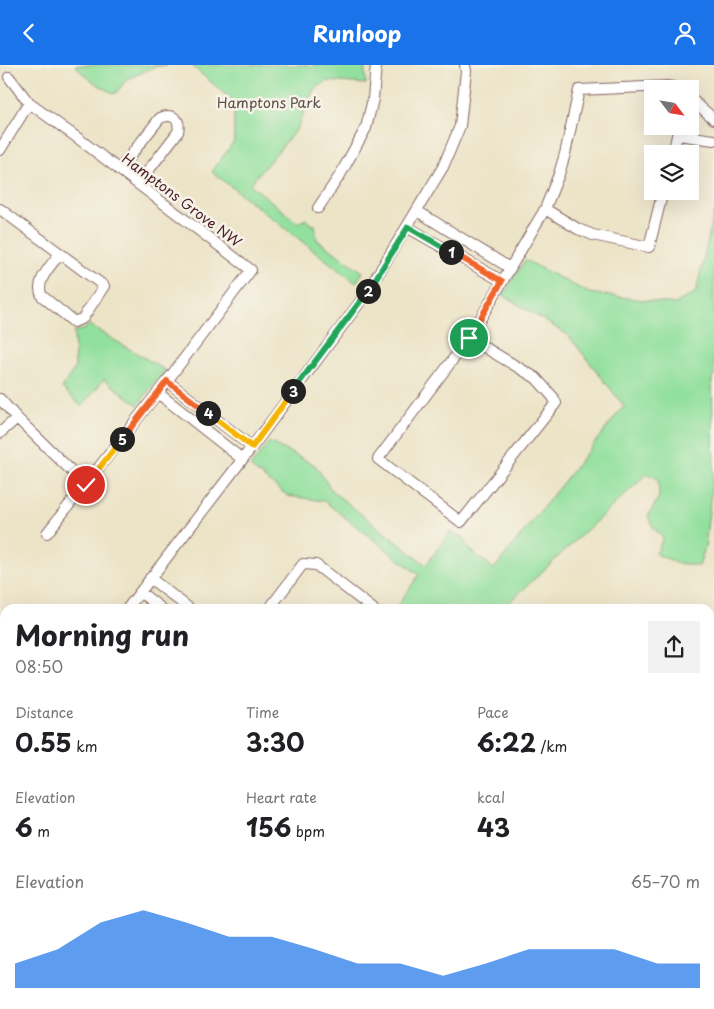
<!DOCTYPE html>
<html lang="en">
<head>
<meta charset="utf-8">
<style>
  :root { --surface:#fff; --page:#f2f2f2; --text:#202124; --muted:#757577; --accent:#1a73e8 }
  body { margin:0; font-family:"Playpen Sans",sans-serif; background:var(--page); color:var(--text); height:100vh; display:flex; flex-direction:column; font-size:19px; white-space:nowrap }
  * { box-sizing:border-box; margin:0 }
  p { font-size:16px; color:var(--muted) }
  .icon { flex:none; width:28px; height:28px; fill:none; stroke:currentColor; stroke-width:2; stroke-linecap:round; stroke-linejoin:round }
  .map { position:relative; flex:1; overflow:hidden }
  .drawer { position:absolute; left:0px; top:539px; width:715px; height:406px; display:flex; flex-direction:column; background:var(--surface); border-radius:15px 15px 0 0; box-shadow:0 5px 20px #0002 }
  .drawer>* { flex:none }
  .needle { width:32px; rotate:121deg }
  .tools { position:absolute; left:644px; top:15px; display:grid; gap:10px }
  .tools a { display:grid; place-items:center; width:55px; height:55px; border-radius:0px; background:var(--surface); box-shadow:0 5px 20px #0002; font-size:25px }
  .pin { position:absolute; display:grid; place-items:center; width:42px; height:42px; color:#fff; margin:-21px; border:2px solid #fff; border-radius:50%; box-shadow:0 1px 5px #0007 }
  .km { position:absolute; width:25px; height:25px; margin:-12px; border-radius:50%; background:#222; color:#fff; font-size:14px; line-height:25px; text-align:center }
  .round { display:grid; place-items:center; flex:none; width:52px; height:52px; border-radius:0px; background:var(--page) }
  .summary { display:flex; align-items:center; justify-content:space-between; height:85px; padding:0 15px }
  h1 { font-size:28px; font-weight:700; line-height:38px }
  .figures { display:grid; grid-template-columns:repeat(3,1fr); gap:8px; height:85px; padding:5px 15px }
  .figures div { display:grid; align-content:center }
  .figures b { font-size:25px; font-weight:700 }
  .figures small { font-size:14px; font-weight:400 }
  .figures p { font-size:14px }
  .chart { height:140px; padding:10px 15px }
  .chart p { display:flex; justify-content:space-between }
  .chart svg { width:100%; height:90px; margin-top:5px; fill:var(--accent); opacity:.7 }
  header { display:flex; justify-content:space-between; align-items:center; height:65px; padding:0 15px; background:var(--accent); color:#fff; font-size:22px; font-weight:700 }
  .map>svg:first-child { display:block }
  .green { fill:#92e09e; stroke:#6e8064 }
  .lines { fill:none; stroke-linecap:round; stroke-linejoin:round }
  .minor-casing { stroke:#836462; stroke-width:12 }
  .minor { stroke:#fff; stroke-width:10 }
  .split-1-casing { stroke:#fff; stroke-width:10 }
  .split-2-casing { stroke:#fff; stroke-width:10 }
  .split-3-casing { stroke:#fff; stroke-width:10 }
  .split-4-casing { stroke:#fff; stroke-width:10 }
  .split-5-casing { stroke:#fff; stroke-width:10 }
  .split-6-casing { stroke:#fff; stroke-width:10 }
  .split-1 { stroke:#f0652b; stroke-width:6 }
  .split-2 { stroke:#22a559; stroke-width:6 }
  .split-3 { stroke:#22a559; stroke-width:6 }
  .split-4 { stroke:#f5b400; stroke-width:6 }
  .split-5 { stroke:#f0652b; stroke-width:6 }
  .split-6 { stroke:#f5b400; stroke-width:6 }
  .labels { text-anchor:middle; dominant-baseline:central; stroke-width:5; stroke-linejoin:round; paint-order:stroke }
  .park-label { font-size:14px; fill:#5c4f48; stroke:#f7f3e8 }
  .street-label { font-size:14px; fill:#4a1f2b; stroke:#f7f3e8 }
</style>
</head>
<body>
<header><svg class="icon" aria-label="back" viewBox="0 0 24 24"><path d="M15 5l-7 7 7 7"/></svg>Runloop<svg class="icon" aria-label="person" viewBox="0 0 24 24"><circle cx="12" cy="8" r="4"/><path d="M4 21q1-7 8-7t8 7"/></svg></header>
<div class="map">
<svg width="714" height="944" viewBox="0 0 714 944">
  <rect width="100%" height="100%" fill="#f7f3e8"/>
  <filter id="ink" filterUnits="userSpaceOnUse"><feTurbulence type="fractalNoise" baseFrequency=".02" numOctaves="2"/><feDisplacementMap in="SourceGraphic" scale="10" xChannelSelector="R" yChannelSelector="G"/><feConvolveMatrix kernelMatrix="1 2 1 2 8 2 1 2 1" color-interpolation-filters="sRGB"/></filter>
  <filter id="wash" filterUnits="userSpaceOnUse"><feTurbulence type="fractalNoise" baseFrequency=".0096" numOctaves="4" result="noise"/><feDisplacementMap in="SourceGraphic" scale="20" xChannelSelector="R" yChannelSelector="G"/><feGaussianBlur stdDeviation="1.12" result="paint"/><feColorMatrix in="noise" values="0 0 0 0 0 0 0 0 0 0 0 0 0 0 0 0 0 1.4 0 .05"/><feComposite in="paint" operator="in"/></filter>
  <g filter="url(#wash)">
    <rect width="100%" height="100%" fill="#ece4c7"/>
    <path class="green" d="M75,0H167L155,2L127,14L115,29C101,22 85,13 75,0Z
      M191,0H309L311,2L314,0H364L366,19L328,16L314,24L296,65L250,119L298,158L306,154L310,159L315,160L317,175L363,207L356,218L212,107L234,76V37Z
      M714,148V309L712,314L714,400L705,482L699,501L678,498L656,489L663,473L653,462L648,451L659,432L658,414L647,409L502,544H395L419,510L324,436L288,431L250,402L269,377L315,400L332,426L426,500L450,467L457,471H463L467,482L494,504L624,341L568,270L503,230L525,195L589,228L675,239L696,227Z
      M89,260L165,305L138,340L104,314L82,342L62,323L75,303L74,266L83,265Z"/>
  </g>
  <g filter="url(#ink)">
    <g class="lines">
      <g class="minor-casing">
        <path id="minor" d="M9,12L29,38L79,74L251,205L167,316L47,468
          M690,33L714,54
          M678,70L714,75
          M0,85L29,38
          M673,89L679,61
          M119,105L160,53C172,48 181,53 178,67L138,119
          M318,143L340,110L366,63L373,34L376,0
          M0,144L104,221L83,253L74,257L42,231C34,216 52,200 60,188
          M545,144L578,164L593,170L649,182L663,126
          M417,146L510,203
          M407,162L502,216
          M469,273L536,313L553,332L556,338L461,457L378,394L469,273L545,144L559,109L565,89L579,25L667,21L673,22L677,24
          M167,316L252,382
          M158,328L242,394
          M0,334L17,353L86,420
          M0,368L17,353
          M150,513L190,544
          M140,527L162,544
          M127,544L252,382L366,229L443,102L460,61L466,6L465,0
          M269,544L303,499L316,500L373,544
          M0,615L5,619
          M0,633L5,637
          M0,710L5,704
          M0,895L5,888
          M710,925L714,923
          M327,940L331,944
          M126,944L131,940
          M667,944L677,940
          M705,944L714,939"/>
      </g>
      <use href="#minor" class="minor"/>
    </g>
  </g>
  <g class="lines" filter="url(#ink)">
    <g class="split-1-casing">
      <path id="split-1" d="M451,187L502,216L469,273"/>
    </g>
    <g class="split-2-casing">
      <path id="split-2" d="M368,226L408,162L451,187"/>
    </g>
    <g class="split-3-casing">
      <path id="split-3" d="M293,326L368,226"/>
    </g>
    <g class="split-4-casing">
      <path id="split-4" d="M208,348L252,382L293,326"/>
    </g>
    <g class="split-5-casing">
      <path id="split-5" d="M122,374L167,316L208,348"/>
    </g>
    <g class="split-6-casing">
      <path id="split-6" d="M86,420L122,374"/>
    </g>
    <use href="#split-1" class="split-1"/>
    <use href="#split-2" class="split-2"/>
    <use href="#split-3" class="split-3"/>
    <use href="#split-4" class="split-4"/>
    <use href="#split-5" class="split-5"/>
    <use href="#split-6" class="split-6"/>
  </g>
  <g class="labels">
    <g class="park-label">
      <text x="269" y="37">Hamptons Park</text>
    </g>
    <g class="street-label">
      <text transform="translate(182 135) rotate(37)">Hamptons Grove NW</text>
    </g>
  </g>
</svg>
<div class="tools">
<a><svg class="needle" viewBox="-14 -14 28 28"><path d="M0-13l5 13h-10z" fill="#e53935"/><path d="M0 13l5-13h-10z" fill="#757577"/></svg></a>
<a><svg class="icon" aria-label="layers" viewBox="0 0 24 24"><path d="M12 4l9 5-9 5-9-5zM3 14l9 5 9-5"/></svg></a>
</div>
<div class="pin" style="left:469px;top:273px;background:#1e9e55"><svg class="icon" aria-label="arrive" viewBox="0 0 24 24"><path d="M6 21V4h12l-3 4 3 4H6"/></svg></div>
<div class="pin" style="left:86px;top:420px;background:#d93025"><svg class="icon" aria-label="check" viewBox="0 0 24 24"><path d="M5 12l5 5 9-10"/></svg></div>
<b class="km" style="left:451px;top:187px">1</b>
<b class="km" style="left:368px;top:226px">2</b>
<b class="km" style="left:293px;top:326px">3</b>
<b class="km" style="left:208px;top:348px">4</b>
<b class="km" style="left:122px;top:374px">5</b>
<section class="drawer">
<div class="summary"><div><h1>Morning run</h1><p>08:50</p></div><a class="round"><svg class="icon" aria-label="share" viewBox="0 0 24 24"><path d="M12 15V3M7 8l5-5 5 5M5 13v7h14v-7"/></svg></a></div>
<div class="figures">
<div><p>Distance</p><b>0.55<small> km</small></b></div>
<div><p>Time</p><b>3:30</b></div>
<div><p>Pace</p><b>6:22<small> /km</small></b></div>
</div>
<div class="figures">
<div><p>Elevation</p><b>6<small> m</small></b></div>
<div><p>Heart rate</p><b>156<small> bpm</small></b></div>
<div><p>kcal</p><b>43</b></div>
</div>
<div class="chart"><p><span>Elevation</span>65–70 m</p>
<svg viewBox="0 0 160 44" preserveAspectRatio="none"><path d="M0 44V32L10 25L20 12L30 6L40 12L50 19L60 19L70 25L80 32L90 32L100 38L110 32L120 25L130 25L140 25L150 32L160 32V44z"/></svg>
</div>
</section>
</div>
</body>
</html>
